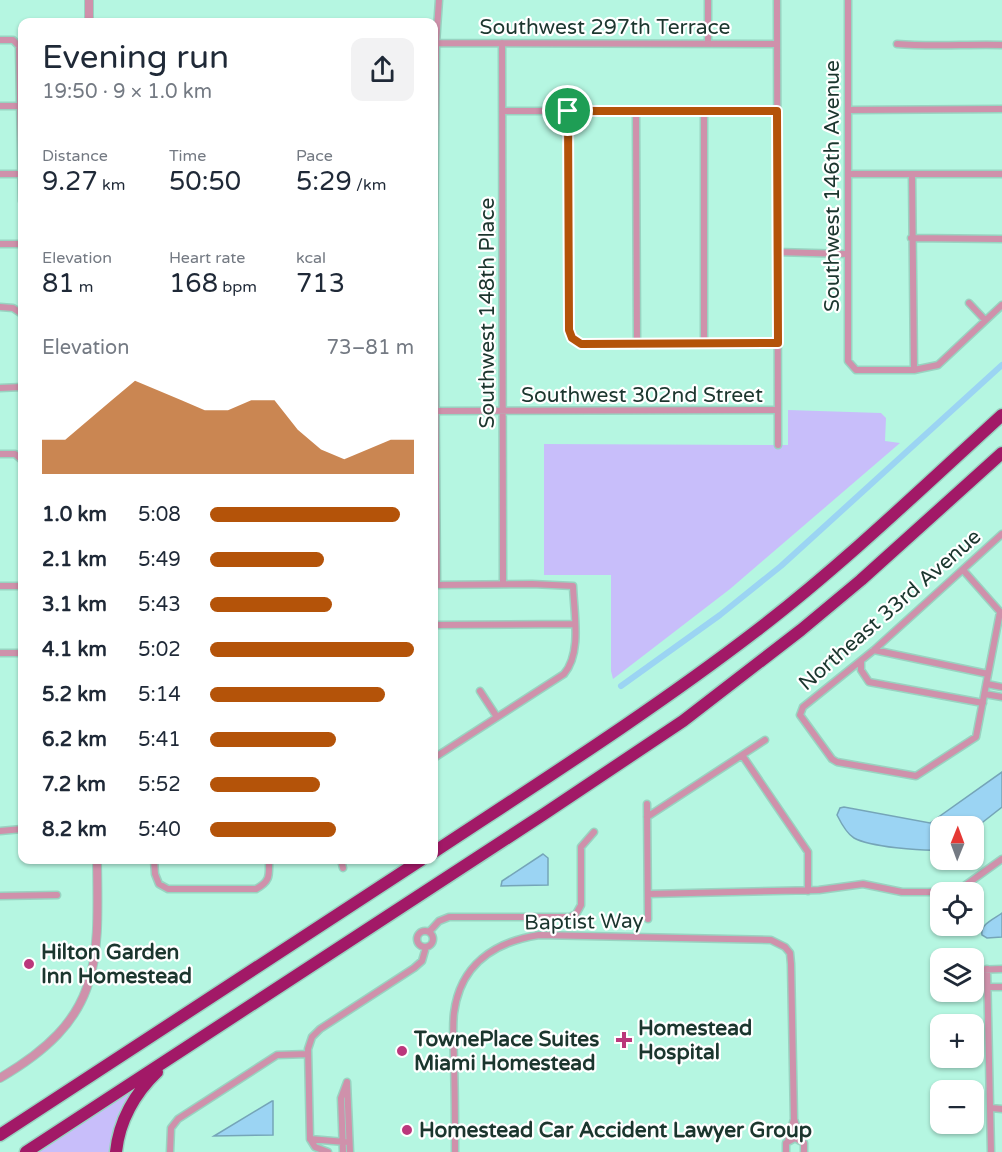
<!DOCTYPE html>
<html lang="en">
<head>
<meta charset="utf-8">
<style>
  :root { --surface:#fff; --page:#f2f2f3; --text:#1f2937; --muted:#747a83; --accent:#b45309 }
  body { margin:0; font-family:"Varela Round",sans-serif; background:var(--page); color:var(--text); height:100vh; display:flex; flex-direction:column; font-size:22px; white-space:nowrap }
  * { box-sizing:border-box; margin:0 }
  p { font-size:20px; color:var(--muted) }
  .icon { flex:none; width:33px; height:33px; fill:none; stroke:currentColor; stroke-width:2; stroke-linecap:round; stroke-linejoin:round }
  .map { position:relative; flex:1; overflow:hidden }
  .drawer { position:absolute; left:18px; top:18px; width:420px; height:846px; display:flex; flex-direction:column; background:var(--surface); border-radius:12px; box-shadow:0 2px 4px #0004 }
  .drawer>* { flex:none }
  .needle { width:39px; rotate:1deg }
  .tools { position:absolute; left:930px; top:816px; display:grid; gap:12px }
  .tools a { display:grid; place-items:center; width:54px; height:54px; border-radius:12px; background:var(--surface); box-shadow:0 2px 4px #0004; font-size:30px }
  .pin { position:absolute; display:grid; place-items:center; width:51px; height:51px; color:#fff; margin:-26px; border:3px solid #fff; border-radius:50%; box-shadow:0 2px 6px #0007 }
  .round { display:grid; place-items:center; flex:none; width:63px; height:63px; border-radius:12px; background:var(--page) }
  .headline { display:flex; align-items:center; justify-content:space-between; height:102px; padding:0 24px }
  h1 { font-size:33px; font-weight:600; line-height:45px }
  .figures { display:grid; grid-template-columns:repeat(3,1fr); gap:9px; height:102px; padding:6px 24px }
  .figures div { display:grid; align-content:center }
  .figures b { font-size:26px; font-weight:600 }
  .figures small { font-size:16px; font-weight:400 }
  .figures p { font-size:16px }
  .chart { height:168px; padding:12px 24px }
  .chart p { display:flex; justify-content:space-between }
  .chart svg { width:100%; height:108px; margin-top:6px; fill:var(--accent); opacity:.7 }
  ul { padding:0 24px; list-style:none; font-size:20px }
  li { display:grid; grid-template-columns:96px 72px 1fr; align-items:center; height:45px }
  li i { height:15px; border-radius:8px; background:var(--accent) }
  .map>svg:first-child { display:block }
  .green { fill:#c8befa }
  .water { fill:#9bd4f3; stroke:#75a5b8; stroke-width:1.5 }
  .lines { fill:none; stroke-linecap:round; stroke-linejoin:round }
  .canal { stroke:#9bd4f3; stroke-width:6 }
  .minor-casing { stroke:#99d3c1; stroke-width:9 }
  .tertiary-casing { stroke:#99d3c1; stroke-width:10 }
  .motorway-casing { stroke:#99d3c1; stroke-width:15 }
  .minor { stroke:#cf91ab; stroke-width:6 }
  .tertiary { stroke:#cf91ab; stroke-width:8 }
  .motorway { stroke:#a21967; stroke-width:12 }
  .route-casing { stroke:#fff; stroke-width:12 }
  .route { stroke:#b45309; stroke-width:8 }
  .poi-dot { fill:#bb377c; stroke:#fff; stroke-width:2 }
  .labels { text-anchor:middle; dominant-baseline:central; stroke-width:4.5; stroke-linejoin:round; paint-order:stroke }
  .street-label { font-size:21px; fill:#1b362e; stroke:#fff }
  .poi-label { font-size:21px; font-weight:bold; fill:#1b362e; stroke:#fff; text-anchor:start }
</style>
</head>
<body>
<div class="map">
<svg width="1002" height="1152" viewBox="0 0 1002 1152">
  <rect width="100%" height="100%" fill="#b5f6e1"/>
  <path class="green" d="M788,410L881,413L886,418L885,441L900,443L730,589L613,679L611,671V575H544V444L788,445Z
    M142,1082L113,1152H35Z"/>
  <path class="water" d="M1002,772V807L974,829V826H940V850C922,851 870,847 854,838C847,834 841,823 837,815L840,808L844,807L930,823Z
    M543,854L548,858V885L501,886L502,881Z
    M1002,913V937L987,938L982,935C980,924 994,919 1002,913Z
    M272,1101H273V1135L214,1136Z"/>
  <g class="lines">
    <path class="canal" d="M621,686L720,615L781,566L1002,365"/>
    <g class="minor-casing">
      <path id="minor" d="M708,0V44
        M777,0L778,445
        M848,0V361L856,370H914L938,365L1002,305
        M0,40H13L19,46L22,201
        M434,43L777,44
        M502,43L503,584
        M897,44C932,47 967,44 1002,45
        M0,106H22
        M848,110L1002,109
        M502,111H777
        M568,111L569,330L572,338L581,344L778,343
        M636,111L637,345
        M704,112V344
        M0,174H22
        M849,174H1002
        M912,174L914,370
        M911,238L1002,239
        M0,244H22
        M777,252L847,254
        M969,303L985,320
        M0,307L13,308L22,314
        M0,388L22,387
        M435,411L778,410
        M0,454H15L22,460
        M964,571L1002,614
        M437,584L434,242L436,43L439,0
        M434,585L532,584L573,586C574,614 582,653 564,674L434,758
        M0,586H22
        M1000,612L976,737L916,776L837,762L832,759L800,715L803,707L874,650L1002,534
        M434,625L574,624
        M874,650L988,674
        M0,653H22
        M861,661V670L869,682L983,703
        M987,684L1002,687
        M480,691L497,717
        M985,694L1002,697
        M742,755L808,852V891
        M647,804L648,919
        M647,817L765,740
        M0,831L22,829
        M154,860L155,874L159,884L168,889H256C271,881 269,875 269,860
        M341,860L343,868
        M956,892L1002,859
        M648,894L819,890L863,884L902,892H941
        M0,896L57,895
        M417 939a8 8 0 1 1 16 0a8 8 0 1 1-16 0Z
        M429,932L439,921L449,917H570L576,914L581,905V847L594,832
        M987,969L991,1152
        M974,970L1002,969
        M988,987H1002
        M347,1082L350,1152
        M991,1108L1002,1109
        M794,1119L801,1140
        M310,1139L308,1049L312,1037L320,1029L414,968L422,961L426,947
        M310,1139L345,1142
        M310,1139L315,1147L328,1152
        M170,1152L171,1128L178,1119L277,1055L308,1054
        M343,1152L341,1098L347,1082
        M455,1152C455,1123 455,1093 454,1064C454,1047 452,1029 454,1013C460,965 494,942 539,935L771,940L785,947L790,953L791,964L794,1119L788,1141
        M786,1152V1143L795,1138L804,1143V1152"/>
    </g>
    <g class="tertiary-casing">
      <path id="tertiary" d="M89,0V22
        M0,1078C101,1019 99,967 97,860"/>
    </g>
    <g class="motorway-casing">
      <path id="motorway" d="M434,852C543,780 653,710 756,631C842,565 922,488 1002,415
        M0,1135L421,860
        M26,1152L544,814L683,721L801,630L861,580L1002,453
        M116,1152C119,1121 135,1093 157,1072"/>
    </g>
    <use href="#minor" class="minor"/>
    <use href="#tertiary" class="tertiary"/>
    <use href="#motorway" class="motorway"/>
  </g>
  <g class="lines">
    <g class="route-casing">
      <path id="route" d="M568,111H777L778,343L581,344L572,338L569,330Z"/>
    </g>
    <use href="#route" class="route"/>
  </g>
  <g class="poi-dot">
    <circle cx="29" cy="964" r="6"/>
    <path d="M621 1031h6v6h6v6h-6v6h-6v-6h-6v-6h6z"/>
    <circle cx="402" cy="1051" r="6"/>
    <circle cx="407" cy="1130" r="6"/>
  </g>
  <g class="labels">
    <g class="street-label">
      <text x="605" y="27">Southwest 297th Terrace</text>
      <text transform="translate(832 186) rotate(-90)">Southwest 146th Avenue</text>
      <text transform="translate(487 313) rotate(-90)">Southwest 148th Place</text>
      <text x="642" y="395">Southwest 302nd Street</text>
      <text transform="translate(890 610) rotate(-41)">Northeast 33rd Avenue</text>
      <text transform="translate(584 922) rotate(-1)">Baptist Way</text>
    </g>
    <g class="poi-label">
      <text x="41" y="952">Hilton Garden<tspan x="41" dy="24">Inn Homestead</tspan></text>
      <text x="638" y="1028">Homestead<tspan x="638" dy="24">Hospital</tspan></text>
      <text x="414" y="1039">TownePlace Suites<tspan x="414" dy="24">Miami Homestead</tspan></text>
      <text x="419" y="1130">Homestead Car Accident Lawyer Group</text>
    </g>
  </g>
</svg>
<div class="tools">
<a><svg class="needle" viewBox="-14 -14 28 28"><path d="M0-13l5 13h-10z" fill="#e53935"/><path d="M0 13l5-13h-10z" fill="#747a83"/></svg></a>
<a><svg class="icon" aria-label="locate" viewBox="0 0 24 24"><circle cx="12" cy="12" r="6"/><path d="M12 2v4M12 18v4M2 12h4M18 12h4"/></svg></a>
<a><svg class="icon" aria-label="layers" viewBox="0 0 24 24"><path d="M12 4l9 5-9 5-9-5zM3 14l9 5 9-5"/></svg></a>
<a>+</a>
<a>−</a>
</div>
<div class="pin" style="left:568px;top:111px;background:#1e9e55"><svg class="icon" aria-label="arrive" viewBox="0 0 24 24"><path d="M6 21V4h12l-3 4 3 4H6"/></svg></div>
<section class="drawer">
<div class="headline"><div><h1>Evening run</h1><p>19:50 · 9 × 1.0 km</p></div><a class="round"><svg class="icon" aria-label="share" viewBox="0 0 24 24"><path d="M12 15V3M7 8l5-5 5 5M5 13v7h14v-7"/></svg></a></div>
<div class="figures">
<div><p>Distance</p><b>9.27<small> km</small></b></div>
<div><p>Time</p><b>50:50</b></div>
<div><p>Pace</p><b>5:29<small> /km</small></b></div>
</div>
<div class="figures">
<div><p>Elevation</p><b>81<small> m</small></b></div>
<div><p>Heart rate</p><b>168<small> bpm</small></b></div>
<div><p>kcal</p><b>713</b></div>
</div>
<div class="chart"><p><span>Elevation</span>73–81 m</p>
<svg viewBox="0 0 160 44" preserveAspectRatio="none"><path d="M0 44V30L10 30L20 22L30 14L40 6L50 10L60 14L70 18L80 18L90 14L100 14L110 26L120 34L130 38L140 34L150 30L160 30V44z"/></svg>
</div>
<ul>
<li><b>1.0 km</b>5:08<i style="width:93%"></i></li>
<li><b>2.1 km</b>5:49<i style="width:56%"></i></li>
<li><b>3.1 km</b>5:43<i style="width:60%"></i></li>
<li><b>4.1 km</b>5:02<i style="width:100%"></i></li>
<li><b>5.2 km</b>5:14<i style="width:86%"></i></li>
<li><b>6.2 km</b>5:41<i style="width:62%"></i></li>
<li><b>7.2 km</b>5:52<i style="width:54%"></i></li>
<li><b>8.2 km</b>5:40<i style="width:62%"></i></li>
</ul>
</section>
</div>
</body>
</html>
